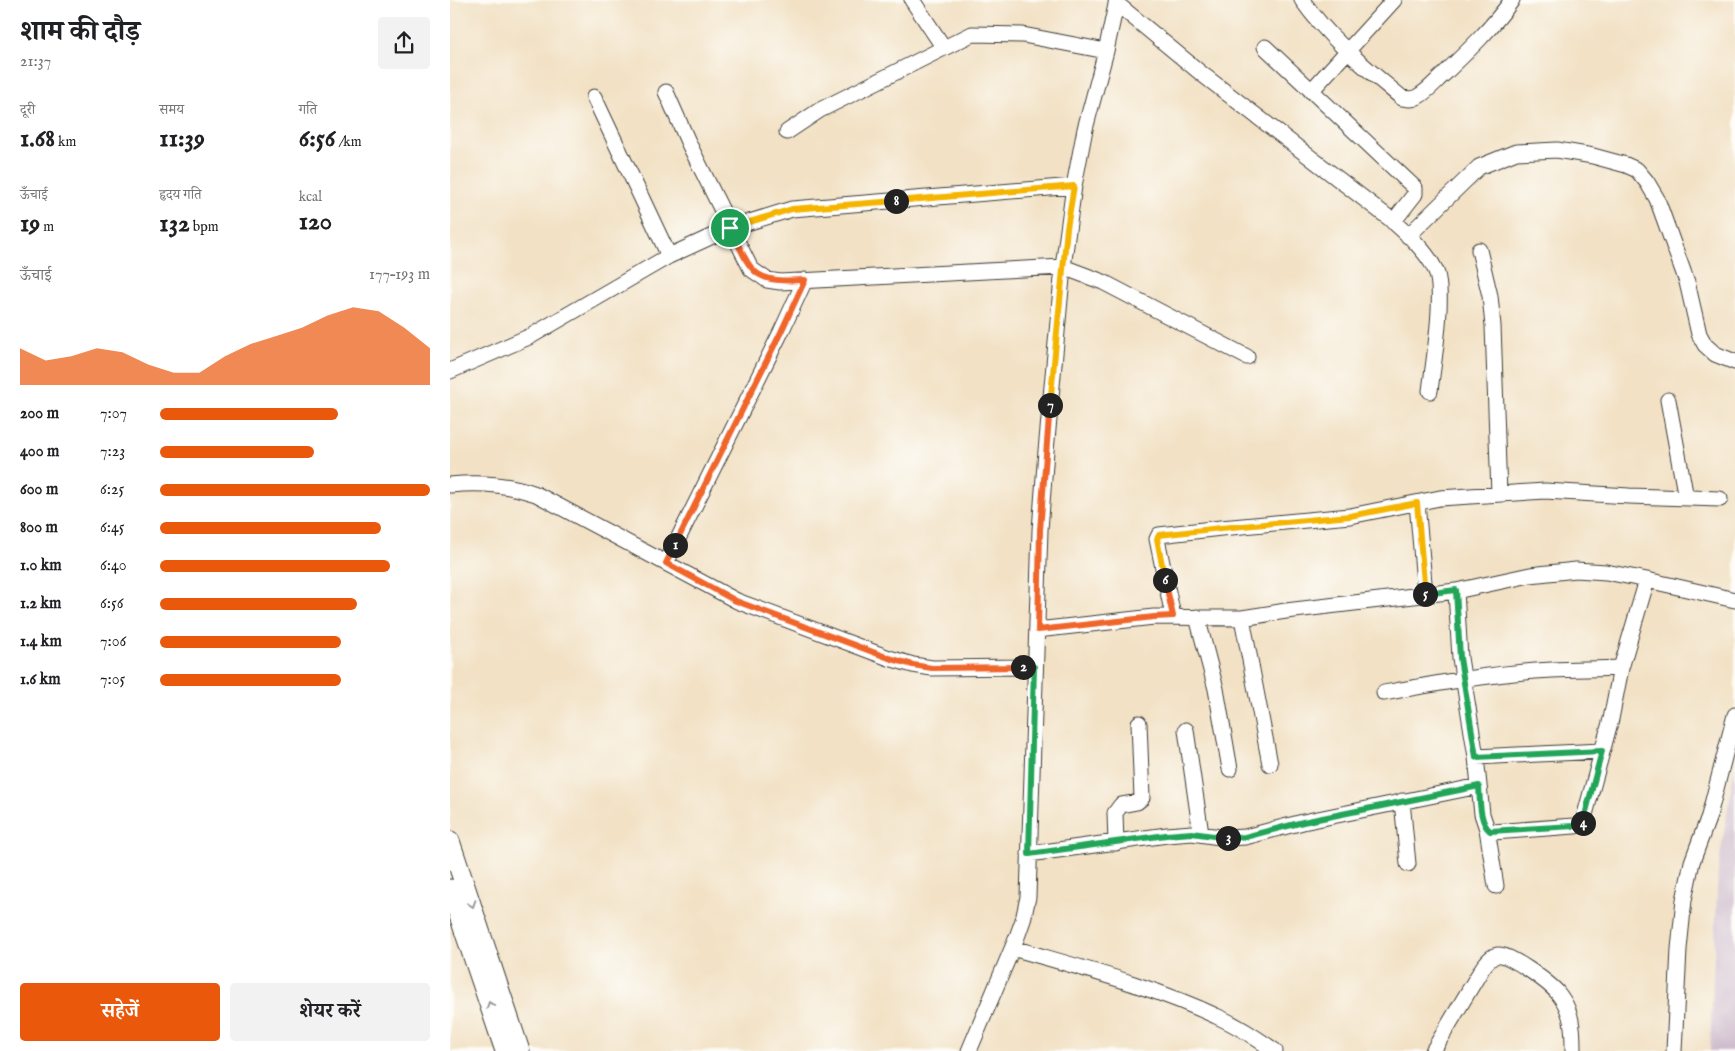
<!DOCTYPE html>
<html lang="hi">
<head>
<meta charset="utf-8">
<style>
  :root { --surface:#fff; --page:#f2f2f2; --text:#202124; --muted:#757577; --accent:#ea580c }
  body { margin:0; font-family:"IM FELL English","Noto Serif Devanagari",serif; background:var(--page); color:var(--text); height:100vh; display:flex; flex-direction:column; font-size:19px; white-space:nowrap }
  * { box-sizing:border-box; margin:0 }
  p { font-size:16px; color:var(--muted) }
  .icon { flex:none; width:28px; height:28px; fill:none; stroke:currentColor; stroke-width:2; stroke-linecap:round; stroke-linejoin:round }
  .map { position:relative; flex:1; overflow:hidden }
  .sheet { display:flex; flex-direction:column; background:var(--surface); width:450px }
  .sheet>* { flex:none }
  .pin { position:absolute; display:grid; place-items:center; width:42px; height:42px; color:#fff; margin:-21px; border:2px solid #fff; border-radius:50%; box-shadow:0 1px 5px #0007 }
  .km { position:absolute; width:25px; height:25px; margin:-12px; border-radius:50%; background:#222; color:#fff; font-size:14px; line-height:25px; text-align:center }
  .round { display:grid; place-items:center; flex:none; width:52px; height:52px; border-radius:5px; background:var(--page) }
  .headline { display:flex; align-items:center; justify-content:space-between; height:85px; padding:0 20px }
  h1 { font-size:28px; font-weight:700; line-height:38px }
  .figures { display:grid; grid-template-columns:repeat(3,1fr); gap:8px; height:85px; padding:5px 20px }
  .figures div { display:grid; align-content:center }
  .figures b { font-size:25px; font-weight:700 }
  .figures small { font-size:14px; font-weight:400 }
  .figures p { font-size:14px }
  .chart { height:140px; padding:10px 20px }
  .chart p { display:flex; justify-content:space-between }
  .chart svg { width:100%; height:90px; margin-top:5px; fill:var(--accent); opacity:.7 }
  .button { display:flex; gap:10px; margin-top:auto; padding:10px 20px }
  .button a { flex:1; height:58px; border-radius:5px; background:var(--accent); color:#fff; font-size:20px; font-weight:700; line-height:58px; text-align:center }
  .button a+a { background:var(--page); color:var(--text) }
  ul { padding:0 20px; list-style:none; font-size:16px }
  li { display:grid; grid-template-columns:80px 60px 1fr; align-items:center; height:38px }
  li i { height:12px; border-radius:6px; background:var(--accent) }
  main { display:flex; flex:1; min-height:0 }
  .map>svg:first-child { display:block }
  .industrial { fill:#cfbdce }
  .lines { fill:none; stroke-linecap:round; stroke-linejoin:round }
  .minor-casing { stroke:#3c3a35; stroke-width:17 }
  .major-casing { stroke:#3c3a35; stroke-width:21 }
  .minor { stroke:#fff; stroke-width:15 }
  .major { stroke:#fff; stroke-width:19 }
  .oneway { stroke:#999 }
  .split-1-casing { stroke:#fff; stroke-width:10 }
  .split-2-casing { stroke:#fff; stroke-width:10 }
  .split-3-casing { stroke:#fff; stroke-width:10 }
  .split-4-casing { stroke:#fff; stroke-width:10 }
  .split-5-casing { stroke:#fff; stroke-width:10 }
  .split-6-casing { stroke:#fff; stroke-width:10 }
  .split-7-casing { stroke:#fff; stroke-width:10 }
  .split-8-casing { stroke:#fff; stroke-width:10 }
  .split-9-casing { stroke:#fff; stroke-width:10 }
  .split-1 { stroke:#f0652b; stroke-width:6 }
  .split-2 { stroke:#f0652b; stroke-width:6 }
  .split-3 { stroke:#22a559; stroke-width:6 }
  .split-4 { stroke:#22a559; stroke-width:6 }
  .split-5 { stroke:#22a559; stroke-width:6 }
  .split-6 { stroke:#f5b400; stroke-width:6 }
  .split-7 { stroke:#f0652b; stroke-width:6 }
  .split-8 { stroke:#f5b400; stroke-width:6 }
  .split-9 { stroke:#f5b400; stroke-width:6 }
</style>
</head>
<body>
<main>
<section class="sheet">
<div class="headline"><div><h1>शाम की दौड़</h1><p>21:37</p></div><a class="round"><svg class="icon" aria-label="share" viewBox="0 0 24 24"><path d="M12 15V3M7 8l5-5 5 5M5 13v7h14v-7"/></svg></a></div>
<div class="figures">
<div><p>दूरी</p><b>1.68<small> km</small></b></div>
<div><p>समय</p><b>11:39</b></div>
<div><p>गति</p><b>6:56<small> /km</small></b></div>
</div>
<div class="figures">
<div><p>ऊँचाई</p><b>19<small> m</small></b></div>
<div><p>हृदय गति</p><b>132<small> bpm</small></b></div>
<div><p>kcal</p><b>120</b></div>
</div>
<div class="chart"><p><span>ऊँचाई</span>177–193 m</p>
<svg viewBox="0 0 160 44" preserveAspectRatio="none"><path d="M0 44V26L10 32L20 30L30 26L40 28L50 34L60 38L70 38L80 30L90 24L100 20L110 16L120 10L130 6L140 8L150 16L160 26V44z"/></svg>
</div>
<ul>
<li><b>200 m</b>7:07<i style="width:66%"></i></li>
<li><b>400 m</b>7:23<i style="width:57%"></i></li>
<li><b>600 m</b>6:25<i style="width:100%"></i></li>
<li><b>800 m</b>6:45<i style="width:82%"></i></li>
<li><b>1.0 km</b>6:40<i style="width:85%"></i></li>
<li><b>1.2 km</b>6:56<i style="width:73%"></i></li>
<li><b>1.4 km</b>7:06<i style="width:67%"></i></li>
<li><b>1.6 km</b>7:05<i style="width:67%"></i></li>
</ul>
<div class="button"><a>सहेजें</a><a>शेयर करें</a></div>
</section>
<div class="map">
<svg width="1285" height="1051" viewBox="0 0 1285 1051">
  <rect width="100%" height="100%" fill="#fdfcf7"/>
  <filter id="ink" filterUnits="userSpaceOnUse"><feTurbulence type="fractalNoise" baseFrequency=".02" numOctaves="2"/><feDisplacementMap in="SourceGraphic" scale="10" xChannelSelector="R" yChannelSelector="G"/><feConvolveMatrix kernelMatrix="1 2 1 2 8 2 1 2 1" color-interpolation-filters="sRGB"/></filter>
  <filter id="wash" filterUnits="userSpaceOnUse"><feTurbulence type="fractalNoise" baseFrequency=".0096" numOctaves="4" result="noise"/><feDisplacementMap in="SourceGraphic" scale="20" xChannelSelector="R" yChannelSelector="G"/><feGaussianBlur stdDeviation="1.12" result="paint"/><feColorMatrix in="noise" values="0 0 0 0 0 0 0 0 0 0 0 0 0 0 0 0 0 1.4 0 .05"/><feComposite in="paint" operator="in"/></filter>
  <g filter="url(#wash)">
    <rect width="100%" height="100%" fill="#f2e1c4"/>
    <path class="industrial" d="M1285,764V1051H1260L1268,870Z"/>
  </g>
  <g filter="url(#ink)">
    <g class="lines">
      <g class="minor-casing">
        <path id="minor" d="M462,0L494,48
          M852,0C880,40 915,67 952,98C958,99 962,100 967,97C977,92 985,82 994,74C1018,51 1043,27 1062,0
          M666,3L752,74L939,218C956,233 975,249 985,269C996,289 983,365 980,391
          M815,47L965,188V194L943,222
          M861,91L944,0
          M216,92L239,144L301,269L317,280L330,282L613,267L653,282L797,357
          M144,97L219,256
          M337,132L370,110L522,34L573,35L656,51
          M958,236L1029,167L1066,152L1107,150L1143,156L1176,165L1187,170L1197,182L1207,199L1237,282L1249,334L1255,345L1265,354L1285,362
          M1029,250L1040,296L1043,326L1049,494
          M0,371L81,336L219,256L280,228L342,209L624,186
          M1218,400L1236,498
          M0,485C29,482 58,484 86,494L287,601L439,658L463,665L482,668L584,667
          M967,503L975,594
          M216,563L331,332L355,280
          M1006,591L1010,658L1026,757L1032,814L1037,829L1043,832L1124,826L1130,825L1133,822L1161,719L1171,668L1197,580
          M723,616L707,539L709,535L771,528L900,516L990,498L1095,491L1179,496L1270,499
          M747,617L766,689L780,769
          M792,618L820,764
          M587,630L704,617L792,618L836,611L1006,591L1080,575L1126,570L1156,572L1197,580L1285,600
          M934,693C989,683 1046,673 1102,670C1125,669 1148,669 1171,668
          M736,730L751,834
          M1026,757L1152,751
          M952,801L958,864
          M1037,829L1046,886
          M666,843L665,813L671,805L687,802L692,798L689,723
          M579,854L717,835L742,833L777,838L795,837L853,822L1029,786
          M563,948C631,968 702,986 766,1016C787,1025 806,1038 825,1051
          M519,1051L567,937L573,920L578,897L590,530L596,451L613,267L624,186L635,129L656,51L667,0
          M983,1051L1033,967C1037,962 1041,956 1048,955C1059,953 1099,983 1107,992C1111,997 1115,1003 1117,1008C1123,1021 1123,1037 1123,1051
          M1224,1051L1229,949L1234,900L1242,862L1259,816L1285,715"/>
      </g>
      <g class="major-casing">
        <path id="major" d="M0,841L70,1051
          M0,889L55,1051"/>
      </g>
      <use href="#minor" class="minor"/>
      <use href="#major" class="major"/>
    </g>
    <defs><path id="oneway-chevron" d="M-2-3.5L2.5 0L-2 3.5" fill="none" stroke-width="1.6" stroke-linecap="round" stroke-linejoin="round" transform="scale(1.25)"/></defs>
    <g class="oneway">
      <use href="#oneway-chevron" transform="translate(22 904) rotate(72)"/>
      <use href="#oneway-chevron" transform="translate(40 1005) rotate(-109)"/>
    </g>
  </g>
  <g class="lines" filter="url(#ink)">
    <g class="split-1-casing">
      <path id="split-1" d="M225,545L331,332L355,280C300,283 303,273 280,228"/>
    </g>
    <g class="split-2-casing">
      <path id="split-2" d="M225,545L216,563L286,601L439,658L463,665L482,668L573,667"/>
    </g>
    <g class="split-3-casing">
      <path id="split-3" d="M573,667H584L579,854L716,835L742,833L778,838"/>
    </g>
    <g class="split-4-casing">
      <path id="split-4" d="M778,838L795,837L853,822L1029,786C1030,799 1029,822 1040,831L1124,826L1130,825L1133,823"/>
    </g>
    <g class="split-5-casing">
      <path id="split-5" d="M975,594L1006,590L1010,658L1026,757L1152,751L1133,823"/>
    </g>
    <g class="split-6-casing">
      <path id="split-6" d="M715,580L707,539L709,535L771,528L900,516L967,503L975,594"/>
    </g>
    <g class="split-7-casing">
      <path id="split-7" d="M600,405L590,530L588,630L704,617L723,616L715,580"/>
    </g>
    <g class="split-8-casing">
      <path id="split-8" d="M446,201L624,186L617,228L600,405"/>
    </g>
    <g class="split-9-casing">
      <path id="split-9" d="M280,228L342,209L446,201"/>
    </g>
    <use href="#split-1" class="split-1"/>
    <use href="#split-2" class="split-2"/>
    <use href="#split-3" class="split-3"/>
    <use href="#split-4" class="split-4"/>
    <use href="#split-5" class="split-5"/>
    <use href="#split-6" class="split-6"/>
    <use href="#split-7" class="split-7"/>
    <use href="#split-8" class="split-8"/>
    <use href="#split-9" class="split-9"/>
  </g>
</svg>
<div class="pin" style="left:280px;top:228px;background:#1e9e55"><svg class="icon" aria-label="arrive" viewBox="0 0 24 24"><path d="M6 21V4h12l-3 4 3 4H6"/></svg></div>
<b class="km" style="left:225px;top:545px">1</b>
<b class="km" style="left:573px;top:667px">2</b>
<b class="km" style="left:778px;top:838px">3</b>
<b class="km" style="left:1133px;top:823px">4</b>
<b class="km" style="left:975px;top:594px">5</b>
<b class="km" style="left:715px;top:580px">6</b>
<b class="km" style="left:600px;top:405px">7</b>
<b class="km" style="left:446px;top:201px">8</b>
</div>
</main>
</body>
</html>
